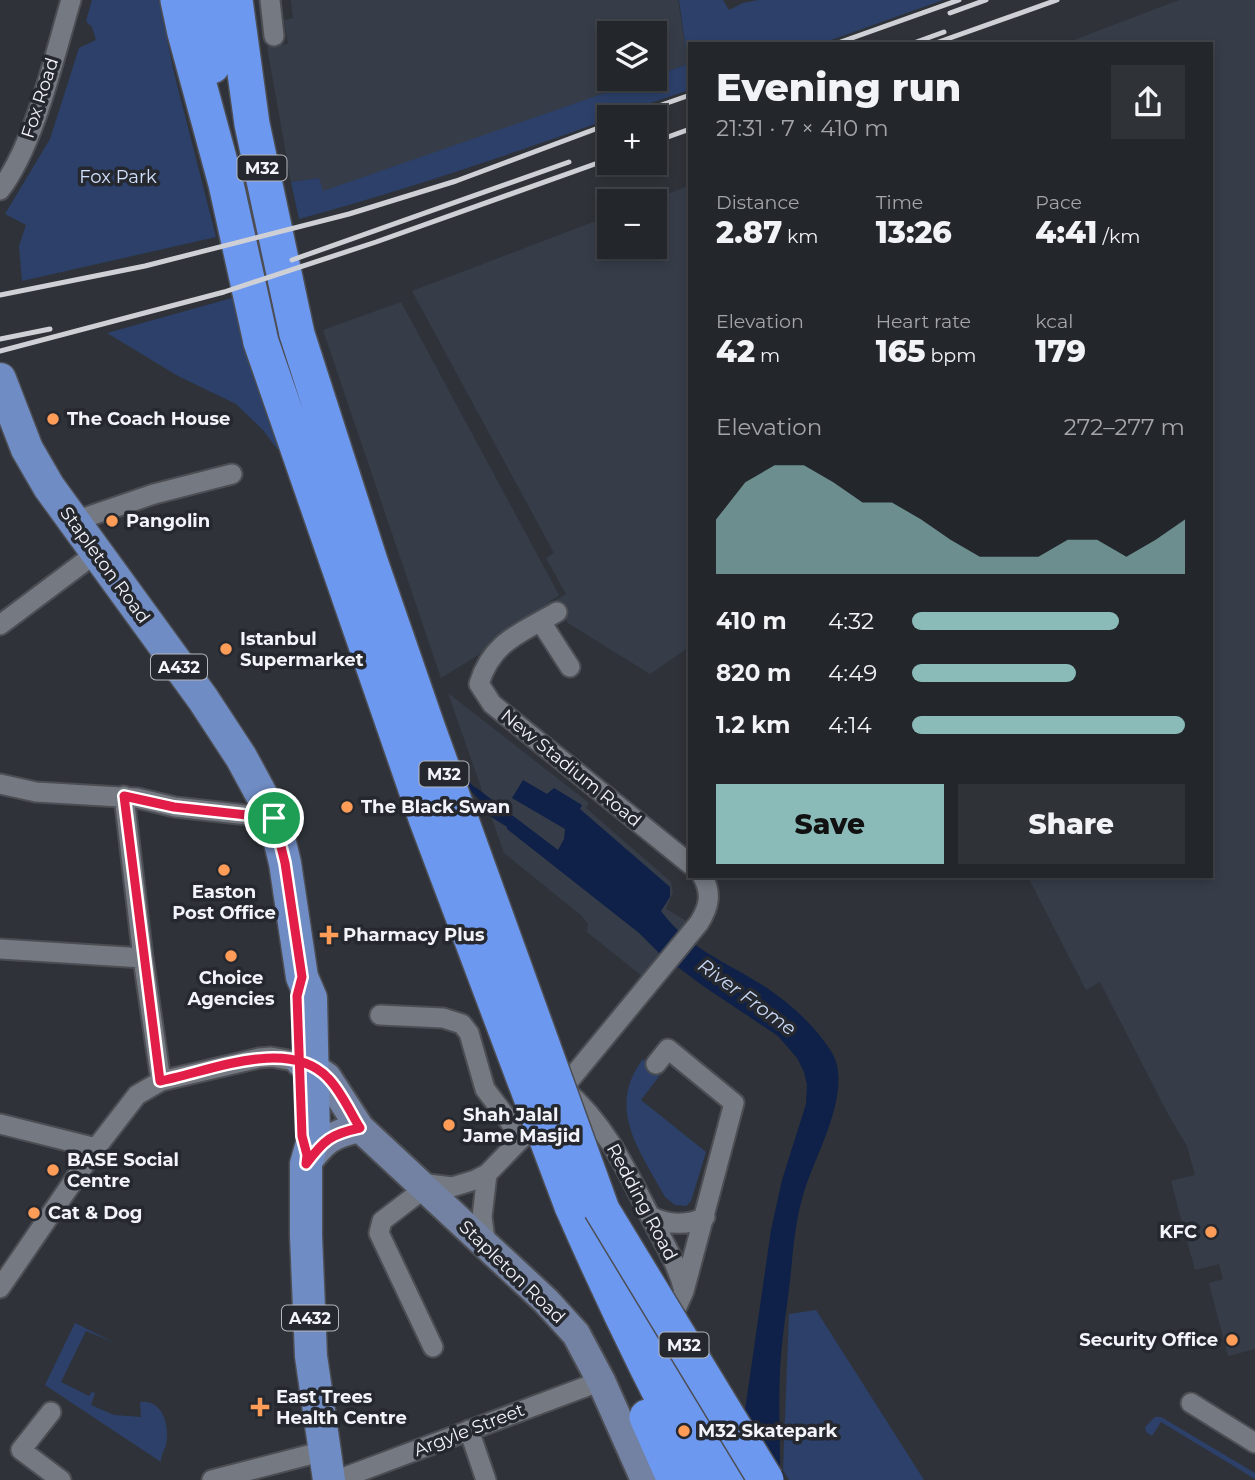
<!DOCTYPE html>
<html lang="en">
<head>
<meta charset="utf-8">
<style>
  :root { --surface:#23262b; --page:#2f3237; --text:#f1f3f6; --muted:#a3a5a9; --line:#404347; --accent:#8bbbb9 }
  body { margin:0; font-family:Montserrat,sans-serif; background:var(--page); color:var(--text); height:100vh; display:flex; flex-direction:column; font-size:26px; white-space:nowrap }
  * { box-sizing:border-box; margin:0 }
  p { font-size:23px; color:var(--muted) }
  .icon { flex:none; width:38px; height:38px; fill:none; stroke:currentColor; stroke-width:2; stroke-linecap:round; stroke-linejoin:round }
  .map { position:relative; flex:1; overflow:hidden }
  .drawer { position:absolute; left:688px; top:42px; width:525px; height:836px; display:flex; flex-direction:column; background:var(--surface); border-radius:0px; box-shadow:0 4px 10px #0003,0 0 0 2px var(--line) }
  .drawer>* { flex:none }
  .controls { position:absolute; left:597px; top:21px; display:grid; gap:14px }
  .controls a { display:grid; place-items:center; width:70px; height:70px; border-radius:0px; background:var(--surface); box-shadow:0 4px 10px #0003,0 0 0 2px var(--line); font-size:35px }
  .pin { position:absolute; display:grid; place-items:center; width:60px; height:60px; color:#fff; margin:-30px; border:4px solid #fff; border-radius:50%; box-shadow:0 2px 7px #0007 }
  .round { display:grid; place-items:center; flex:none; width:74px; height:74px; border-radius:0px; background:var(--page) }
  .summary { display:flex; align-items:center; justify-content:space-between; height:119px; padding:0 28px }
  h1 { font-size:38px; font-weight:800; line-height:52px }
  .metrics { display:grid; grid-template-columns:repeat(3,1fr); gap:10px; height:119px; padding:7px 28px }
  .metrics div { display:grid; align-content:center }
  .metrics b { font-size:30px; font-weight:800 }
  .metrics small { font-size:19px; font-weight:400 }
  .metrics p { font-size:19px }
  .chart { height:196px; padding:14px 28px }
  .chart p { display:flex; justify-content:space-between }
  .chart svg { width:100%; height:126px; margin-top:7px; fill:var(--accent); opacity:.7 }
  .action { display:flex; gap:14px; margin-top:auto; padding:14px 28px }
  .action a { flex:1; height:80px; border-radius:0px; background:var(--accent); color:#111; font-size:28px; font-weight:800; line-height:80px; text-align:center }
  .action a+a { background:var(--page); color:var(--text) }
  ul { padding:0 28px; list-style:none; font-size:23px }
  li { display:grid; grid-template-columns:112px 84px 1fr; align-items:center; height:52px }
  li i { height:18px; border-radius:9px; background:var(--accent) }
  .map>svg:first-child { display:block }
  .built { fill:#363d49 }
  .green { fill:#2c406a }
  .water { fill:#0f2148 }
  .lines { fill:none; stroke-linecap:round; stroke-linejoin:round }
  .stream { stroke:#0f2148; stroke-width:5 }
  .street-casing { stroke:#4c4e54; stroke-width:23 }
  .secondary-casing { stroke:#4c4e54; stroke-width:32 }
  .primary-casing { stroke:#4c4e54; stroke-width:35 }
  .highway-casing { stroke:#4c4e54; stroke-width:38 }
  .street { stroke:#757981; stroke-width:19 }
  .secondary { stroke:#7382a2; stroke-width:28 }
  .primary { stroke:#708cc4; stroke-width:32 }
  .highway { stroke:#6d98f0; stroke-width:35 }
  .rail { stroke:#ced0d5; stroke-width:5 }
  .highway-bridge-casing { stroke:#4c4e54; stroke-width:38; stroke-linecap:butt }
  .highway-bridge { stroke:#6d98f0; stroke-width:35 }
  .route-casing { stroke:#fff; stroke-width:14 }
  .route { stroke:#e11d48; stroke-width:9 }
  .poi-dot { fill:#fe9c58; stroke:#25292f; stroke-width:2.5 }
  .labels { text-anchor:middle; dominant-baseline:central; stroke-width:7; stroke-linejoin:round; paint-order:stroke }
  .shield { fill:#25292f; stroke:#b4b7bc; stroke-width:2 }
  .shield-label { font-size:16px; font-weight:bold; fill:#f2f4f9 }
  .street-label { font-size:18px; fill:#f2f4f9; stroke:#25292f }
  .park-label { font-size:18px; fill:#d1e0fd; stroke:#25292f }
  .poi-label { font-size:18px; font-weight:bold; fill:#f2f4f9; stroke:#25292f; text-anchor:start }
  .water-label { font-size:19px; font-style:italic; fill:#c8d7f4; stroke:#25292f }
</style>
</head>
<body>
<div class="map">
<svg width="1255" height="1480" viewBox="0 0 1255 1480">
  <rect width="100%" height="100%" fill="#2f3339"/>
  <path class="built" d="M291,0H678L688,64L655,76L654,33H609V79H646L322,192L319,178L291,182L267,47L288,44L284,20L293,18Z
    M1179,0H1255V1349L1228,1356L1209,1283L1223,1279L1219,1264L1195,1270L1171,1181L1195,1175L1187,1146L1168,1114L1100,982L1086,990L1028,877H1211V44H1064Z
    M689,186V647L650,674L568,623L554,601L566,594L546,558L554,553L412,291L609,216V247H654V201H648Z
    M401,302L559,595L550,601L554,608L441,678L323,330Z
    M448,693L589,803L586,808L671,882L673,892L666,909L685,920V924L642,976L587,932L588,924L582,916L504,853Z"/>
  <path class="green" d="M92,0H159L174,73L216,237L22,281L19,246L26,225L5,214L50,139L79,48L96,40L92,27L86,21Z
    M679,0H723L729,10L743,3L758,0H943L820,44H690L689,90L609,117V119C506,156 404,190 299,219L291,182L319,178L323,191L645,79H654L655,76L688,64Z
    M239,296L278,450L263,430L236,404L178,376L107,333Z
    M643,1059L660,1075L641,1100L706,1152L691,1201L686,1206L675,1205L665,1197C641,1152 605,1109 643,1059Z
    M816,1310L924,1480H789L783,1470L789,1314Z
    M75,1323L115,1343L86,1331L61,1382L89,1396L92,1392L95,1393L91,1405L114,1415L141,1417L140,1402C163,1399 170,1426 166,1445C164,1451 161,1455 161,1462L45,1385Z
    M1155,1417H1161L1255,1473V1479L1161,1422L1152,1436L1146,1432L1145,1427Z"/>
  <path class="water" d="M523,780L547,794L554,788L582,805L580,809L670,887V897L661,911C692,952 726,961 767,988C791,1004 815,1026 831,1051C855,1088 815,1155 804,1192C795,1221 793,1251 790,1281C787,1306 783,1331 781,1355C778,1392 780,1430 780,1467L745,1414V1410L771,1230L782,1180L806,1104L807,1085L804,1072L797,1058L778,1036L703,986L659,953L639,933L507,829V827L485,813L474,786L558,850L564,839L565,829L512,798Z"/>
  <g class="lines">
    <path class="stream" d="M463,779L482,799"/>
    <g class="street-casing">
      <path id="street" d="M270,0L274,36
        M0,190C35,144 54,57 71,0
        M72,522L154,494L232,474
        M557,612C521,633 492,641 479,684L492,704L690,864
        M541,622L570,667
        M0,625L96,553
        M0,784L36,792L137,798L175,807L274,818
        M124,796L143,958L161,1081
        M0,949L143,958
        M380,1015L443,1018L462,1024L469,1033L485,1089L522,1138
        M656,1064L668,1049L734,1103L684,1291L669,1324
        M564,1089C607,1125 628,1173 653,1222C665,1244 678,1266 684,1291
        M0,1124L96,1148
        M420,1183L452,1187L475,1180L487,1174L522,1138L699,923C709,907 712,894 703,877
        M425,1188L382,1221L379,1233L433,1347
        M650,1216C667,1225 688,1226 705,1217
        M486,1246L482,1217L487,1174
        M0,1288L96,1148L137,1095L161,1081L259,1058L271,1057L300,1062
        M1191,1403L1255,1443
        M51,1412L21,1450L61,1480
        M469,1430L486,1480
        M212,1480L324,1451
        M337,1480L601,1381"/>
    </g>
    <g class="secondary-casing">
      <path id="secondary" d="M300,1062L314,1068L327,1077L360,1128L546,1301L576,1334L601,1381L645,1480
        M306,1164C324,1140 331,1134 360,1128"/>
    </g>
    <g class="primary-casing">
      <path id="primary" d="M0,379L27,449L49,487L203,699L241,757L274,818L285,863L302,977L311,998L314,1136L306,1164V1236L311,1356L329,1480"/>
    </g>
    <g class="highway-casing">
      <path id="highway" d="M178,0L185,33L226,184L261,342
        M205,0L212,66
        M235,0L252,124L297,334
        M572,1206C613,1300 657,1390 705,1480
        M639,1293L667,1356L733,1480
        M647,1417L675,1480"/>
    </g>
    <use href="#street" class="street"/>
    <use href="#secondary" class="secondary"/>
    <use href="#primary" class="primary"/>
    <use href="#highway" class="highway"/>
    <path class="rail" d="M950,13L986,0
      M835,44L959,0
      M911,44L944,32
      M933,44L1057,0
      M627,117L690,95
      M654,142L690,129
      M292,260L569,162
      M0,295L145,266L349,214L456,181L609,124
      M0,339L50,329
      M0,351L224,292L376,242L609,159"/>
    <g class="highway-bridge-casing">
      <path id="highway-bridge" d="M297,334L370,561L427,726L602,1210L766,1480
        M261,342L426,818L572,1206"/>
    </g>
    <use href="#highway-bridge" class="highway-bridge"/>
  </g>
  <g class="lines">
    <g class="route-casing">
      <path id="route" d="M274,818L174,807L124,796L160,1081C208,1072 288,1036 328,1078C341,1091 350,1112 360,1128C331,1134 324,1140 306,1164L307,1155L302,1136L297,996L302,977L285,863L274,818"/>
    </g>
    <use href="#route" class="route"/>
  </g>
  <g class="poi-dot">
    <circle cx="53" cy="419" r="7"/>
    <circle cx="112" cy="521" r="7"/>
    <circle cx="226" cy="649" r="7"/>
    <circle cx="347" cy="807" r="7"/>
    <circle cx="224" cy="870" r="7"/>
    <path d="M325.5 924.5h7v7h7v7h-7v7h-7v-7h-7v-7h7z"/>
    <circle cx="231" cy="956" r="7"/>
    <circle cx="449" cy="1125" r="7"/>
    <circle cx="53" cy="1170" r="7"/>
    <circle cx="34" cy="1213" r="7"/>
    <circle cx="1211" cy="1232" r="7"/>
    <circle cx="1232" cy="1340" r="7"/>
    <path d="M256.5 1396.5h7v7h7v7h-7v7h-7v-7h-7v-7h7z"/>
    <circle cx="684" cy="1431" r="7"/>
  </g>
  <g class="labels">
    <g class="shield">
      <rect x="237.5" y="155.5" width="49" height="25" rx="5"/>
      <rect x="151" y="654.5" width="56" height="25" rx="5"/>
      <rect x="419.5" y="761.5" width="49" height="25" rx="5"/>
      <rect x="282" y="1305.5" width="56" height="25" rx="5"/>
      <rect x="659.5" y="1332.5" width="49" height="25" rx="5"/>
    </g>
    <g class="shield-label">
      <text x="262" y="168">M32</text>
      <text x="179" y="667">A432</text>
      <text x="444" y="774">M32</text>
      <text x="310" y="1318">A432</text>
      <text x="684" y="1345">M32</text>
    </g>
    <g class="street-label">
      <text transform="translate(40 98) rotate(-72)">Fox Road</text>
      <text transform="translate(105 565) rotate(54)">Stapleton Road</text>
      <text transform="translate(571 768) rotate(39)">New Stadium Road</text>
      <text transform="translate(642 1202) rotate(62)">Redding Road</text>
      <text transform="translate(512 1272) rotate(44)">Stapleton Road</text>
      <text transform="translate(469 1430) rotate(-21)">Argyle Street</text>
    </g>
    <g class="park-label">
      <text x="118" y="177">Fox Park</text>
    </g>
    <g class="poi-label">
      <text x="67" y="419">The Coach House</text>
      <text x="126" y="521">Pangolin</text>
      <text x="240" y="639">Istanbul<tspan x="240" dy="21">Supermarket</tspan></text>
      <text x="361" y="807">The Black Swan</text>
      <text x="224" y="892" text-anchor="middle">Easton<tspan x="224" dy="21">Post Office</tspan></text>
      <text x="343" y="935">Pharmacy Plus</text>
      <text x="231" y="978" text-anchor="middle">Choice<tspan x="231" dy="21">Agencies</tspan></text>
      <text x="463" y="1115">Shah Jalal<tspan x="463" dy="21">Jame Masjid</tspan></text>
      <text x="67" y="1160">BASE Social<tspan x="67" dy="21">Centre</tspan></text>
      <text x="48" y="1213">Cat &amp; Dog</text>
      <text x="1197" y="1232" text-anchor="end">KFC</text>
      <text x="1218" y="1340" text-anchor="end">Security Office</text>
      <text x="276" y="1397">East Trees<tspan x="276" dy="21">Health Centre</tspan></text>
      <text x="698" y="1431">M32 Skatepark</text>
    </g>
    <g class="water-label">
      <text transform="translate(747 997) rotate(36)">River Frome</text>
    </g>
  </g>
</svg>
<div class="controls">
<a><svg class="icon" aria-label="layers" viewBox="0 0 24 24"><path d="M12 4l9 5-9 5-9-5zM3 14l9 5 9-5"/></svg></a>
<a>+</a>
<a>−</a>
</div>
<div class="pin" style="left:274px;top:818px;background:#1e9e55"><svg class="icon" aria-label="arrive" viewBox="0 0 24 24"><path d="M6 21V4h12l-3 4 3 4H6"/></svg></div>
<section class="drawer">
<div class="summary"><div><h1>Evening run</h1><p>21:31 · 7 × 410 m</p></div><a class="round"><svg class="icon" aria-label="share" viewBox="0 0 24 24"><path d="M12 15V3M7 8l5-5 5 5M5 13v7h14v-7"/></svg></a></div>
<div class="metrics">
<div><p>Distance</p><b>2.87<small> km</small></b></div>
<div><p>Time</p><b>13:26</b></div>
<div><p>Pace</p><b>4:41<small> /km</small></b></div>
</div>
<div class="metrics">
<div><p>Elevation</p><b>42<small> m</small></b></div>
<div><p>Heart rate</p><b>165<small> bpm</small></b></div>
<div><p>kcal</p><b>179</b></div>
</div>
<div class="chart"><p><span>Elevation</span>272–277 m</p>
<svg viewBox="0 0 160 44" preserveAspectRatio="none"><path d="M0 44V25L10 12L20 6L30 6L40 12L50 19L60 19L70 25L80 32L90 38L100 38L110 38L120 32L130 32L140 38L150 32L160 25V44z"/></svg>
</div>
<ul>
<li><b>410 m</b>4:32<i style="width:76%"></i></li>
<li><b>820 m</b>4:49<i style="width:60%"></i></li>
<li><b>1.2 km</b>4:14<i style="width:100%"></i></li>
</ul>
<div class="action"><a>Save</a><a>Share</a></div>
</section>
</div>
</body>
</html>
